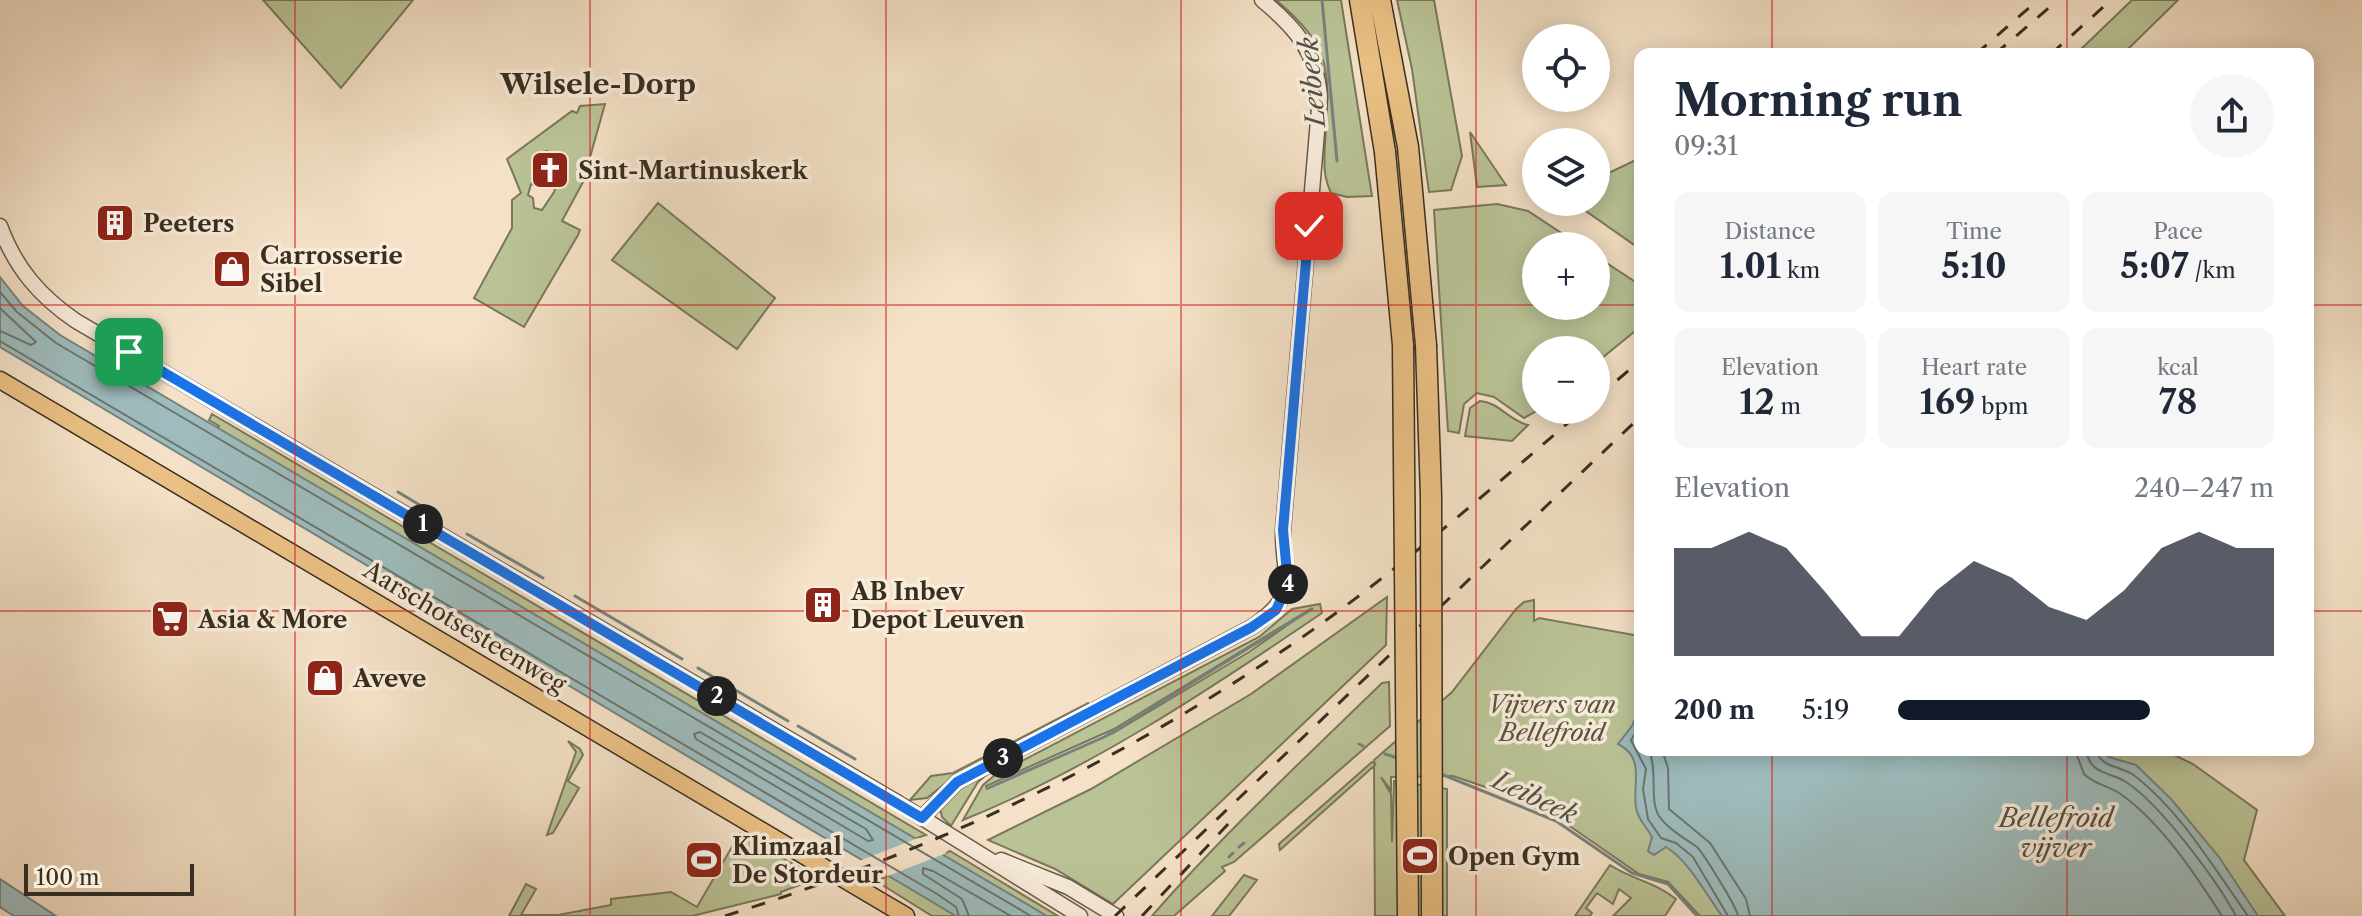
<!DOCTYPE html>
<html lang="en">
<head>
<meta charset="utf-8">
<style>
  :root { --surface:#fff; --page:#f6f6f7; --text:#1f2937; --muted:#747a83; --accent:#111827 }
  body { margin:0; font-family:"Libre Caslon Text",serif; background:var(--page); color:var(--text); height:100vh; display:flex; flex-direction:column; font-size:30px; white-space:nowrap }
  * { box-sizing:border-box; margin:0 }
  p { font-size:26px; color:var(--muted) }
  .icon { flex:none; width:44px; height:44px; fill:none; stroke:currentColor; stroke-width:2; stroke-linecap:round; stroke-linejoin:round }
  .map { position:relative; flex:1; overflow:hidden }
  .details { position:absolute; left:1634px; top:48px; width:680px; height:708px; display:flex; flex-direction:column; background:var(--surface); border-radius:16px; box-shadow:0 4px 20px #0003 }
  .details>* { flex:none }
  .controls { position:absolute; left:1522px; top:24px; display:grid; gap:16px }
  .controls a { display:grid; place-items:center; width:88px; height:88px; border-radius:50%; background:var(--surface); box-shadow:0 4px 20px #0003; font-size:40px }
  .scale { position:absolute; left:24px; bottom:20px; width:170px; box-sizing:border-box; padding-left:8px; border:4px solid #3a2e20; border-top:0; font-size:22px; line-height:28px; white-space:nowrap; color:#3a2e20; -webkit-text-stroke:6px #f8ecdb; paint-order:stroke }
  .pin { position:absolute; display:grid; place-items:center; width:68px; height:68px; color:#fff; margin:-34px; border-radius:16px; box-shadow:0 4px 12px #0006 }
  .km { position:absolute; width:40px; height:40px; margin:-20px; border-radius:50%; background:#222; color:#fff; font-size:22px; line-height:40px; text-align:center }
  .round { display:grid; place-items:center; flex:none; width:84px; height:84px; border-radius:42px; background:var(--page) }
  .overview { display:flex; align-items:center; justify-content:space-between; height:136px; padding:0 40px }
  h1 { font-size:44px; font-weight:700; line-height:60px }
  .metrics { display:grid; grid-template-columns:repeat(3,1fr); gap:12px; height:136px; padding:8px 40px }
  .metrics div { display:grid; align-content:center; border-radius:16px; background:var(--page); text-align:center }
  .metrics b { font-size:34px; font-weight:700 }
  .metrics small { font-size:22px; font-weight:400 }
  .metrics p { font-size:22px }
  .chart { height:224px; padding:16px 40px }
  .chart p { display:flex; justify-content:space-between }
  .chart svg { width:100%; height:144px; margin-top:8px; fill:var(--accent); opacity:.7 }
  ul { padding:0 40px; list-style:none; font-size:26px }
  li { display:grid; grid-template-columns:128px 96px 1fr; align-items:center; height:60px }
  li i { height:20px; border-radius:10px; background:var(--accent) }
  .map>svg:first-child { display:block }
  .green { fill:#bac396; stroke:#7a785b; stroke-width:2; fill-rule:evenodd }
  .water { fill:#9ebcbd; stroke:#76837e; stroke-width:2 }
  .pier { fill:#f4e1c7 }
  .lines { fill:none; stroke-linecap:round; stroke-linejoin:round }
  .shore { stroke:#6c756e; stroke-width:2 }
  .stream { stroke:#76837e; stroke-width:3 }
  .tertiary-casing { stroke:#685b4a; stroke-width:17 }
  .primary-casing { stroke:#3a2e20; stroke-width:19 }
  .motorway-casing { stroke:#3a2e20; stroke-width:23 }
  .tertiary { stroke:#f8ecdb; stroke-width:14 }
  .primary { stroke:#eac084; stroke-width:16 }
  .motorway { stroke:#eac084; stroke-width:20 }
  .rail { stroke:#3a2e20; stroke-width:3; stroke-dasharray:14 14; stroke-linecap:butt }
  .motorway-bridge-casing { stroke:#3a2e20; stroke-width:23; stroke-linecap:butt }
  .motorway-bridge { stroke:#eac084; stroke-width:20 }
  .route-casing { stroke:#fff; stroke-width:16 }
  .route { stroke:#1a73e8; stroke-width:10 }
  .grid { fill:none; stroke:#d62828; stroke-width:2; stroke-opacity:0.55 }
  .labels { text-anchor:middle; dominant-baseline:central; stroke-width:7; stroke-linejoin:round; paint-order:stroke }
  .poi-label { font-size:24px; font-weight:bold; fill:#3a2e20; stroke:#f8ecdb; text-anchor:start }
  .street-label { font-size:24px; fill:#3a2e20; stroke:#f8ecdb }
  .park-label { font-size:24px; font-style:italic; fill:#5a533e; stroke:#f8ecdb }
  .water-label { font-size:26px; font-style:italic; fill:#535247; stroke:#f8ecdb }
  .quarter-label { font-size:28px; font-weight:bold; fill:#3a2e20; stroke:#f8ecdb }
</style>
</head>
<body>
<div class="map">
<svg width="2362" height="916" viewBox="0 0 2362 916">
  <rect width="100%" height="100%" fill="#f4e1c7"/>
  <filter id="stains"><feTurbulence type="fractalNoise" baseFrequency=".0025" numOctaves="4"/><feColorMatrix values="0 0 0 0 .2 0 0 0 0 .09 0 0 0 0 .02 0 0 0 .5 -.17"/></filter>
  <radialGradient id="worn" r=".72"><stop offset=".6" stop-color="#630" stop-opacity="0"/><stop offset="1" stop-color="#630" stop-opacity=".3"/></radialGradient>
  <path class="green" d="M263,0H413L341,88Z
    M1276,0H1341L1372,196L1347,197L1331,193C1323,176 1324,163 1325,144C1329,73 1335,50 1276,0Z
    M1397,0H1434L1462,156L1451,190L1429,192L1412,69Z
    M2132,0H2178L2123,54H2076Z
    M605,104L583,182L562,221L580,230L578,235L524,327L474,298L512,228V200L521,193L507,159L572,111L577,113L580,106ZM546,151L565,157L554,192L542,210L534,208L533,198L528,195L531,184L535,185Z
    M1470,132L1506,185L1477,187Z
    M1640,158V249L1573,202H1596V179Z
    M658,203L775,298L737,349L612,260Z
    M1497,204L1528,211L1581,246H1536V306H1596V256L1640,285V327L1596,363V350H1536L1538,410L1524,418L1494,397L1477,393L1464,404L1459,433L1448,431L1434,210Z
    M1480,401C1499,402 1509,421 1528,425L1512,441L1465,436L1470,408Z
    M212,414L926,835L914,839L217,428L219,426L209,420Z
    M1387,597L1386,645L1113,904L1055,869L988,840L1091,789L1251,694Z
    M1534,600V621L1539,618L1640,636V750H2164L2193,764L2257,810L2244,860L2285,916H1700L1668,882L1639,874L1558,818L1506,794L1453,776L1391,777V790L1381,777L1391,794L1392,842L1394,781L1447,789V916H1375L1374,766L1280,850L1279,844L1372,762L1375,764L1374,760L1452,692L1516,609L1524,602Z
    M1320,604L1322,613C1209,690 1090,769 963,820L983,785L995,775L1259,637L1292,609ZM1312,608L1249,652L1113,733L987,789L986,786L1114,729Z
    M1389,682L1390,726L1234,862L1222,867L1225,871L1174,916H1152C1224,833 1303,760 1382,683Z
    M1088,703L1089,705L956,775L927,798L910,800L931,776L953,773Z
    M568,741L580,749L583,755L568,781L579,788L553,833L547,835L576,752Z
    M991,771L978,782L951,826L942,817L940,808L958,789Z
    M740,833L810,874V881L781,892V894L692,916H509L526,884L536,889L521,915H558L611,905V899L671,892L697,907Z
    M950,851L1058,916H1043L942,855Z
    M1610,865C1633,880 1655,882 1676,899L1665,916H1613L1631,898L1619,889L1613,904L1597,893L1586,908L1592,913L1590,916H1575Z
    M890,875L956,916H932L876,881Z
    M1244,875L1257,880L1229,916H1212Z"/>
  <path class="water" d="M0,277L23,306L60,335L1047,916H956L0,347Z
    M1640,706V750H2100L2109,757L2136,765L2171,799L2219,857L2258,916H1722C1706,894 1688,860 1666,847L1654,855L1648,851L1652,837C1645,824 1639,822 1636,808C1632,783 1646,758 1618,744L1632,726Z
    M0,879L56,916H14L0,907Z"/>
  <path class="pier" d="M918,838L947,853L885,877L859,861Z"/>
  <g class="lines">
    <path class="shore" d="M0,292L17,312L56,343L1031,916
      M0,308L36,342L31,345L0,331
      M0,341L937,894L956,907L959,916
      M1640,726L1631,740L1646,769L1643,789L1648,819L1661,838L1676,843L1693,857L1728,916
      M700,732L866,829L873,840L868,841L696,739L694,734Z
      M1649,750C1658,772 1649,800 1659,816C1668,829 1684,838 1697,847C1703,853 1737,907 1738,916
      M1662,750L1668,768L1669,809L1710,843L1746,899L1750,916
      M2075,750L2084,774C2095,785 2110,786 2122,795C2162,824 2195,874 2222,916
      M2087,750C2088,774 2110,772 2126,782C2160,804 2216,879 2236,916
      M2097,750C2099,768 2123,766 2135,776C2182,813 2213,867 2248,916
      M969,916L962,899L923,874V868L933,871L1011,916"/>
    <path class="stream" d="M1322,0L1337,161
      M398,492L438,516
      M467,534L543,578
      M575,596L682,659
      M698,668L788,721
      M798,726L855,759
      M1359,744L1363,746
      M1385,754L1401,759
      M1441,774L1556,821L1632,873L1668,884L1697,916
      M988,788L1104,737L1312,609
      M1239,847L1244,843
      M1229,857L1233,853"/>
    <g class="tertiary-casing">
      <path id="tertiary" d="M0,226C15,267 39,296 76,321L895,801L1080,916
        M922,818L957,782L1252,627C1302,593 1282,579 1283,530L1320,97C1316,51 1296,28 1262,0
        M1001,860L1068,887L1116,916"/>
    </g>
    <g class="primary-casing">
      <path id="primary" d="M0,380L906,916"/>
    </g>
    <g class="motorway-casing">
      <path id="motorway" d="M1360,0L1385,152
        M1380,0L1408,147L1426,345"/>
    </g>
    <use href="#tertiary" class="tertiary"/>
    <use href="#primary" class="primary"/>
    <use href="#motorway" class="motorway"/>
    <path class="rail" d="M1976,54L2038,0
      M1995,54L2058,0
      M2051,54L2111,0
      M1596,398L1640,361
      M725,916C941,848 1141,754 1325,621C1415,556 1499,482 1583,410
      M1115,916L1640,417
      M1142,916L1230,822"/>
    <g class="motorway-bridge-casing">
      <path id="motorway-bridge" d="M1385,152L1403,345L1408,916
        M1426,345L1431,496L1432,916"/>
    </g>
    <use href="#motorway-bridge" class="motorway-bridge"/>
  </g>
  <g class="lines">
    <g class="route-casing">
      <path id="route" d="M129,352L922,818L957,782L1252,627L1276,610L1288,584L1283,530L1309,226"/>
    </g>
    <use href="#route" class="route"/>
  </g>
  <path class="grid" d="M295,0V916M590,0V916M886,0V916M1181,0V916M1476,0V916M1772,0V54M2067,0V54M0,305H1536M1596,305H1640M2308,305H2362M0,611H1640M2308,611H2362M1772,750V916M2067,750V916"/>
  <defs>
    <g id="church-square" transform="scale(2)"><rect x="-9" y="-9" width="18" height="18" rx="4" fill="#8f2418" stroke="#f8ecdb"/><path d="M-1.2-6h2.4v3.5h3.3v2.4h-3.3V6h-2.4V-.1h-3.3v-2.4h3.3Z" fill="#fff"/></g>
    <g id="building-square" transform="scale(2)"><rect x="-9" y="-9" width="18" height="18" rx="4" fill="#8f2418" stroke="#f8ecdb"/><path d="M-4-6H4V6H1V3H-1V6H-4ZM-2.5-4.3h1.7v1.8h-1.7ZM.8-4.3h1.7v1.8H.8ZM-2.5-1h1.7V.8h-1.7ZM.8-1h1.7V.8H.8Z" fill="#fff"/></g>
    <g id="shop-square" transform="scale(2)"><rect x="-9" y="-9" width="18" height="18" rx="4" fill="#8f2418" stroke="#f8ecdb"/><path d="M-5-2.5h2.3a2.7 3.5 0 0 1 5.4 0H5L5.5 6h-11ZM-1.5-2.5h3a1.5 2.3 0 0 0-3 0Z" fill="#fff"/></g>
    <g id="supermarket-square" transform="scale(2)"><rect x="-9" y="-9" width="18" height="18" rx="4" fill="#8f2418" stroke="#f8ecdb"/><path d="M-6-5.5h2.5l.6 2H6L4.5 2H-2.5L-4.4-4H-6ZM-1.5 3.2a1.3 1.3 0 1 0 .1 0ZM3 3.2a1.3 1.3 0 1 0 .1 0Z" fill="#fff"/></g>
    <g id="stadium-square" transform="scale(2)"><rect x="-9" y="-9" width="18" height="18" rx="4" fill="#8f2418" stroke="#f8ecdb"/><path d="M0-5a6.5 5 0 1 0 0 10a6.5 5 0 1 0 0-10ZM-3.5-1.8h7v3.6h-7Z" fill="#fff"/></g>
  </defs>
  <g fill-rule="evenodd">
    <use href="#church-square" x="550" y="170"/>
    <use href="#building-square" x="115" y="223"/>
    <use href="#shop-square" x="232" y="269"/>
    <use href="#building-square" x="823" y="605"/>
    <use href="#supermarket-square" x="170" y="619"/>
    <use href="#shop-square" x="325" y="678"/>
    <use href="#stadium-square" x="1420" y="856"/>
    <use href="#stadium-square" x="704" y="860"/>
  </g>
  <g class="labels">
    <g class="poi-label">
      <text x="578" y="170">Sint-Martinuskerk</text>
      <text x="143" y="223">Peeters</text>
      <text x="260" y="255">Carrosserie<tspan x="260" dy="28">Sibel</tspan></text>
      <text x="851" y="591">AB Inbev<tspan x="851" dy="28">Depot Leuven</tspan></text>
      <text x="198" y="619">Asia &amp; More</text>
      <text x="353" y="678">Aveve</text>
      <text x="732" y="846">Klimzaal<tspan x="732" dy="28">De Stordeur</tspan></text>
      <text x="1448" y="856">Open Gym</text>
    </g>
    <g class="street-label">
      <text transform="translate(465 627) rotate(31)">Aarschotsesteenweg</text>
    </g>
    <g class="park-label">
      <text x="1552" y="704">Vijvers van<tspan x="1552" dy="28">Bellefroid</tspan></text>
    </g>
    <g class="water-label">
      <text transform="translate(1312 82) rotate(-95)">Leibeek</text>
      <text transform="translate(1535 797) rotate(25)">Leibeek</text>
      <text x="2056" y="818">Bellefroid<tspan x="2056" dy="30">vijver</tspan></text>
    </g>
    <g class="quarter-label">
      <text x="598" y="84">Wilsele-Dorp</text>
    </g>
  </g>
  <rect width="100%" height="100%" filter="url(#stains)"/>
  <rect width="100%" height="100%" fill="url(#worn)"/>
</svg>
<div class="controls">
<a><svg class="icon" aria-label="locate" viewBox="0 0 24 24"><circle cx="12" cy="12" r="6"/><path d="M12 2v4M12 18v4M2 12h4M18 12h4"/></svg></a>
<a><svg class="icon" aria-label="layers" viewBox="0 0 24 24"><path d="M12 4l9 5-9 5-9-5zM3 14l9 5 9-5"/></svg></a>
<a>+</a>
<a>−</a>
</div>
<div class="scale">100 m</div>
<div class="pin" style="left:129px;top:352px;background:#1e9e55"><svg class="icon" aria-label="arrive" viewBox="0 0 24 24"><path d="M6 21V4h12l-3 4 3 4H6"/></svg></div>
<div class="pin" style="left:1309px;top:226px;background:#d93025"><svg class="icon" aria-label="check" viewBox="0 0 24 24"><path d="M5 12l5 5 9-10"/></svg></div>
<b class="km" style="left:423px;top:524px">1</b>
<b class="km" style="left:717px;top:696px">2</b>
<b class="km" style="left:1003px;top:758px">3</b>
<b class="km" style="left:1288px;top:584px">4</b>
<section class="details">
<div class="overview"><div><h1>Morning run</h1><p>09:31</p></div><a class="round"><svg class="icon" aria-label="share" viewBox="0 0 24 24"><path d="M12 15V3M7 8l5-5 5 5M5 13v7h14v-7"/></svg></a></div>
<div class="metrics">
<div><p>Distance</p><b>1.01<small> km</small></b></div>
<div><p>Time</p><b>5:10</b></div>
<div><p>Pace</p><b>5:07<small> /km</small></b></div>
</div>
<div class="metrics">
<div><p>Elevation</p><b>12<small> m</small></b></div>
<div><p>Heart rate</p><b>169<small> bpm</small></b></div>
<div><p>kcal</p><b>78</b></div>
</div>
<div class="chart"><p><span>Elevation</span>240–247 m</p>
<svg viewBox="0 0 160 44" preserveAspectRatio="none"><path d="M0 44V11L10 11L20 6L30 11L40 24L50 38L60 38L70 24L80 15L90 20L100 29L110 33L120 24L130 11L140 6L150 11L160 11V44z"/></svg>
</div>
<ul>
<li><b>200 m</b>5:19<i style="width:67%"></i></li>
</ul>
</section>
</div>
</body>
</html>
